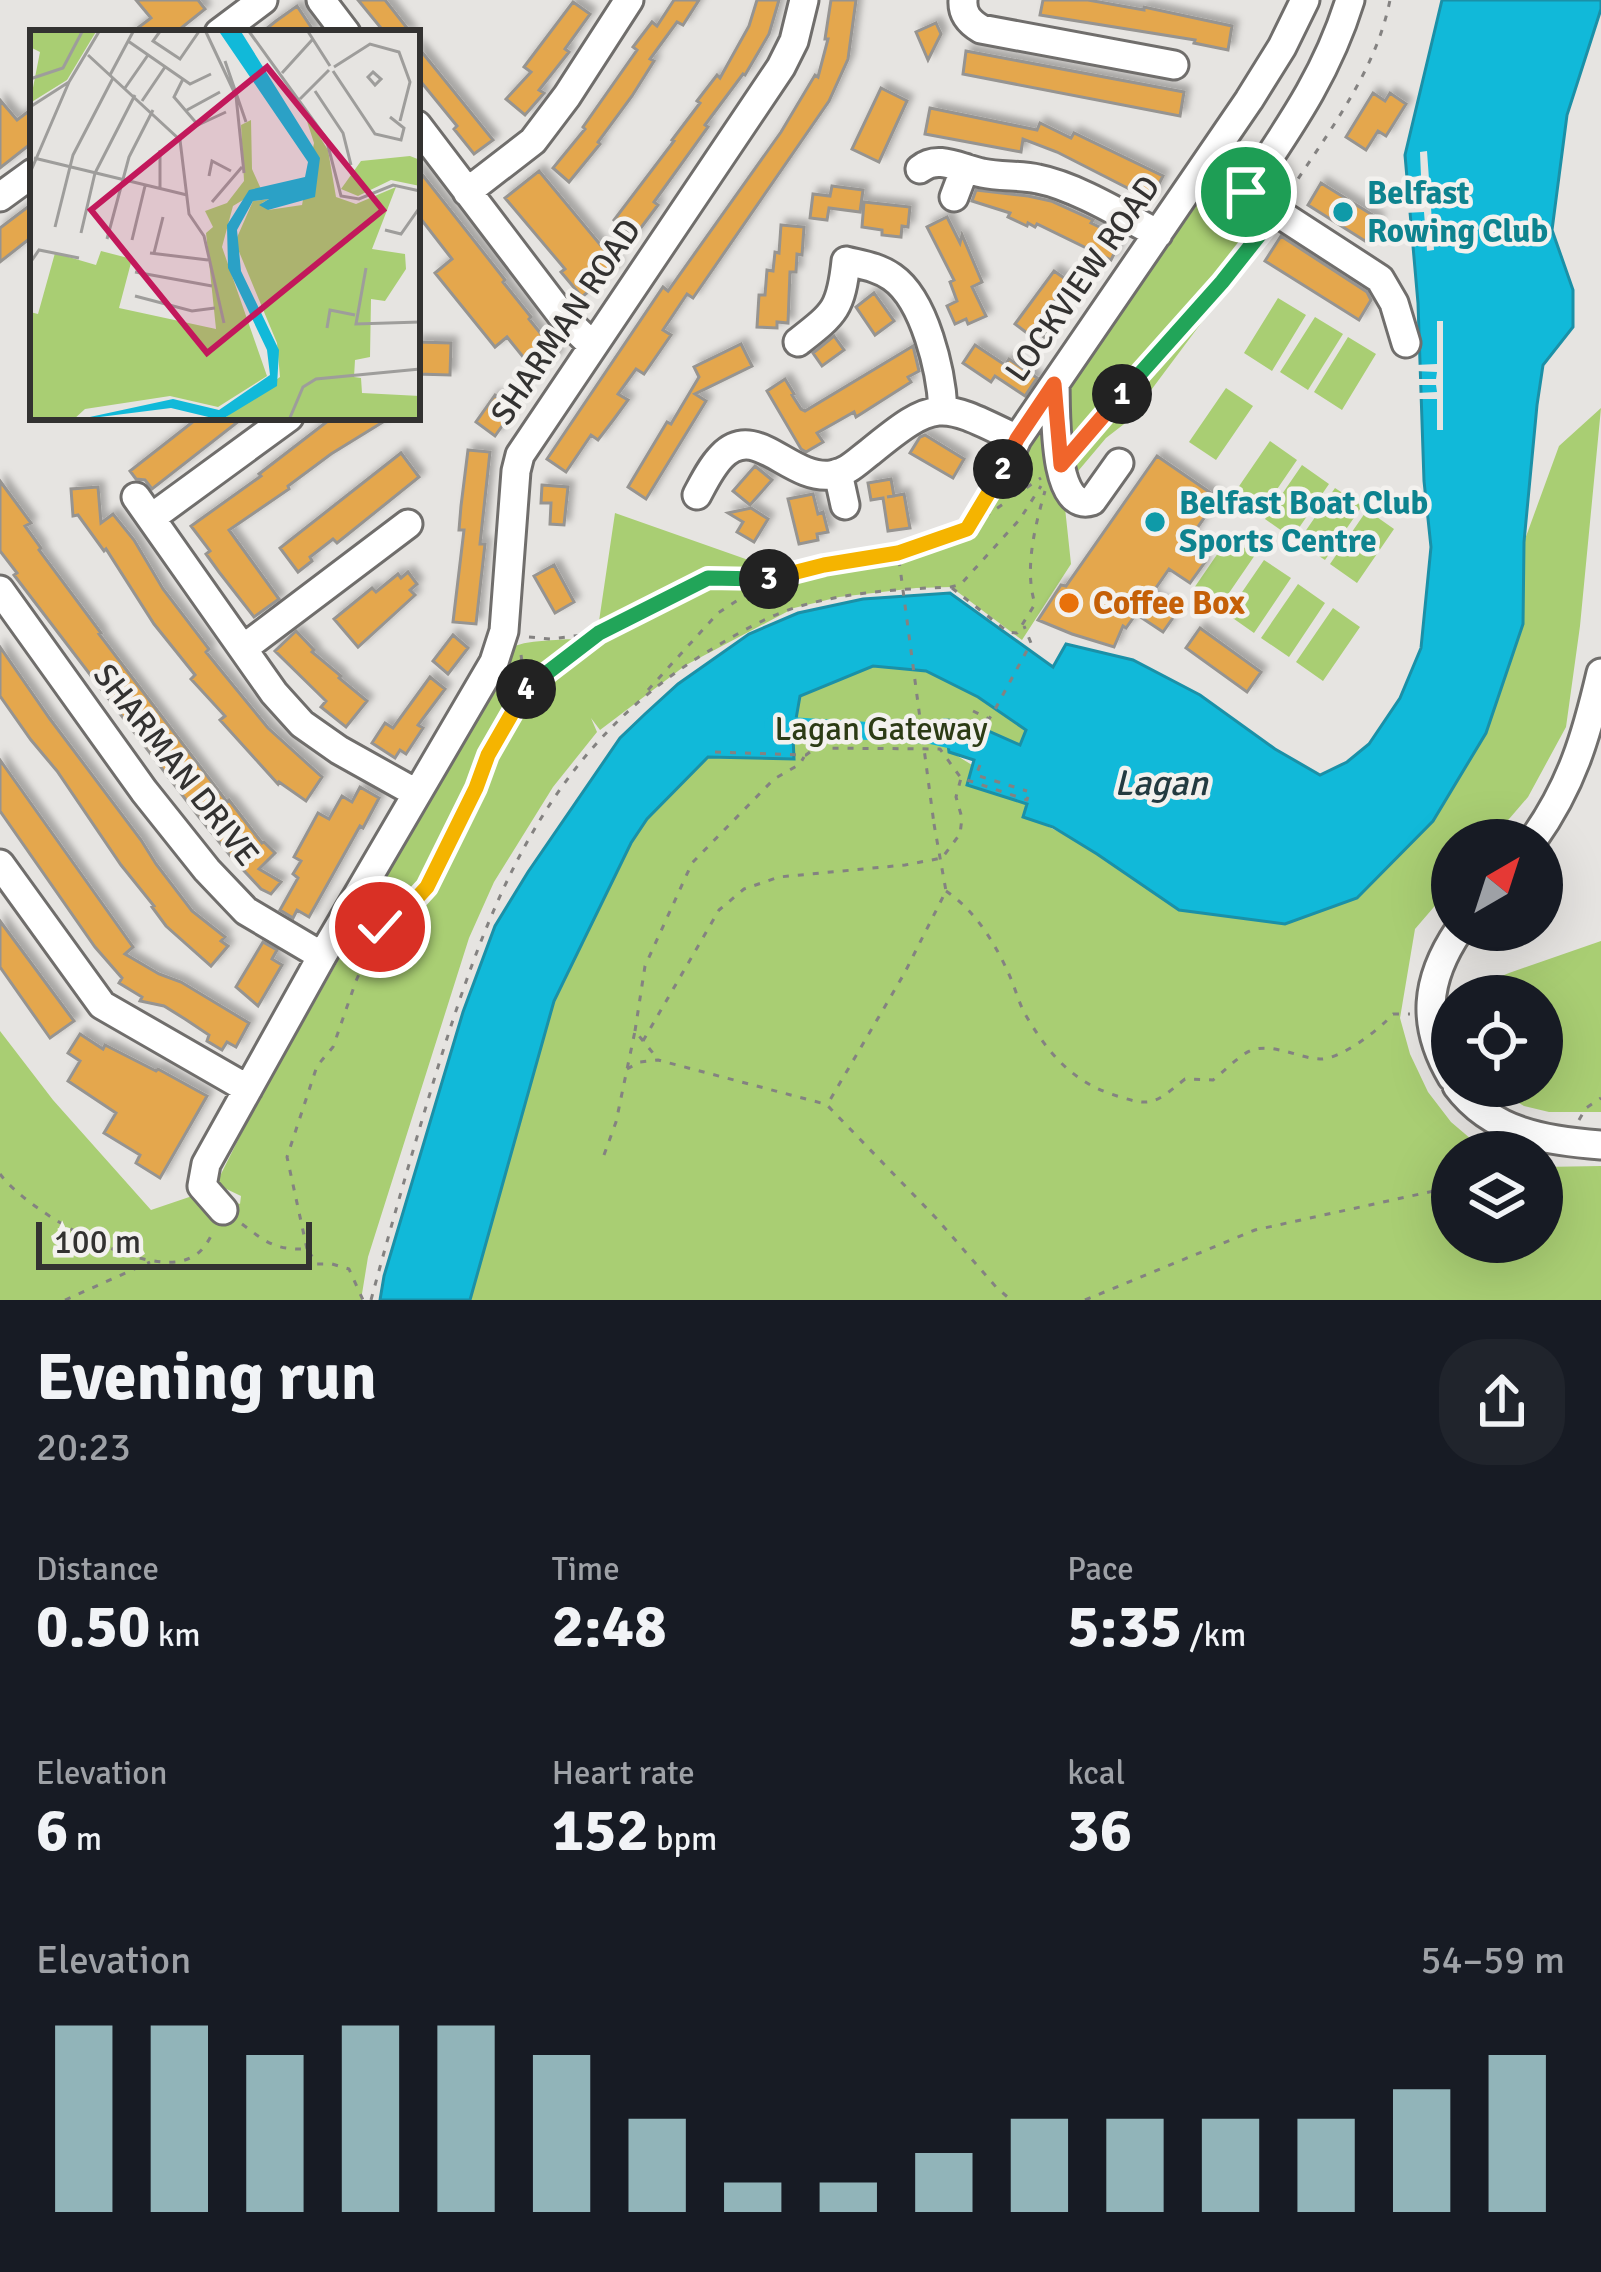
<!DOCTYPE html>
<html lang="en">
<head>
<meta charset="utf-8">
<style>
  :root { --surface:#171b24; --page:#20242c; --text:#f1f3f6; --muted:#9ea1a6; --accent:#91b4b9 }
  body { margin:0; font-family:Signika,sans-serif; background:var(--page); color:var(--text); height:100vh; display:flex; flex-direction:column; font-size:45px; white-space:nowrap }
  * { box-sizing:border-box; margin:0 }
  p { font-size:39px; color:var(--muted) }
  .icon { flex:none; width:66px; height:66px; fill:none; stroke:currentColor; stroke-width:2; stroke-linecap:round; stroke-linejoin:round }
  .map { position:relative; height:1300px; overflow:hidden }
  .panel { display:flex; flex-direction:column; background:var(--surface); flex:1 }
  .panel>* { flex:none }
  .needle { width:78px; rotate:39deg }
  .fabs { position:absolute; left:1431px; top:819px; display:grid; gap:24px }
  .fabs a { display:grid; place-items:center; width:132px; height:132px; border-radius:50%; background:var(--surface); box-shadow:0 12px 48px #0002; font-size:60px }
  .scale { position:absolute; left:36px; bottom:30px; width:276px; box-sizing:border-box; padding-left:12px; border:6px solid #333231; border-top:0; font-size:33px; line-height:42px; white-space:nowrap; color:#333231; -webkit-text-stroke:9px #f3f1ee; paint-order:stroke }
  .pin { position:absolute; display:grid; place-items:center; width:102px; height:102px; color:#fff; margin:-51px; border:6px solid #fff; border-radius:50%; box-shadow:0 3px 12px #0007 }
  .km { position:absolute; width:60px; height:60px; margin:-30px; border-radius:50%; background:#222; color:#fff; font-size:33px; line-height:60px; text-align:center }
  .round { display:grid; place-items:center; flex:none; width:126px; height:126px; border-radius:48px; background:var(--page) }
  .headline { display:flex; align-items:center; justify-content:space-between; height:204px; padding:0 36px }
  h1 { font-size:66px; font-weight:800; line-height:90px }
  .figures { display:grid; grid-template-columns:repeat(3,1fr); gap:18px; height:204px; padding:12px 36px }
  .figures div { display:grid; align-content:center }
  .figures b { font-size:60px; font-weight:800 }
  .figures small { font-size:33px; font-weight:400 }
  .figures p { font-size:33px }
  .chart { height:336px; padding:24px 36px }
  .chart p { display:flex; justify-content:space-between }
  .chart svg { width:100%; height:216px; margin-top:12px; stroke:var(--accent); stroke-width:6 }
  .map>svg:first-child { display:block }
  .green { fill:#a9ce73 }
  .water { fill:#11b9d9; stroke:#1b90a7; stroke-width:3 }
  .pier { fill:#e6e4e1 }
  .lines { fill:none; stroke-linecap:round; stroke-linejoin:round }
  .canal { stroke:#11b9d9; stroke-width:18 }
  .building { fill:#e4a74e; stroke:#969491; stroke-width:3; filter:url(#shadow) }
  .minor-casing { stroke:#706e6c; stroke-width:33 }
  .path { stroke:#848281; stroke-width:3; stroke-dasharray:6 9; stroke-linecap:butt }
  .minor { stroke:#fff; stroke-width:27 }
  .path-bridge { stroke:#848281; stroke-width:3; stroke-dasharray:6 9; stroke-linecap:butt }
  .split-1-casing { stroke:#fff; stroke-width:24 }
  .split-2-casing { stroke:#fff; stroke-width:24 }
  .split-3-casing { stroke:#fff; stroke-width:24 }
  .split-4-casing { stroke:#fff; stroke-width:24 }
  .split-5-casing { stroke:#fff; stroke-width:24 }
  .split-1 { stroke:#22a559; stroke-width:15 }
  .split-2 { stroke:#f0652b; stroke-width:15 }
  .split-3 { stroke:#f5b400; stroke-width:15 }
  .split-4 { stroke:#22a559; stroke-width:15 }
  .split-5 { stroke:#f5b400; stroke-width:15 }
  .culture-dot { fill:#0f9aa8; stroke:#f3f1ee; stroke-width:4.5 }
  .food-dot { fill:#e8710a; stroke:#f3f1ee; stroke-width:4.5 }
  .labels { text-anchor:middle; dominant-baseline:central; stroke-width:9; stroke-linejoin:round; paint-order:stroke }
  .culture-label { font-size:33px; font-weight:bold; fill:#0d838f; stroke:#f3f1ee; text-anchor:start }
  .street-label { font-size:33px; fill:#333231; stroke:#f3f1ee }
  .food-label { font-size:33px; font-weight:bold; fill:#c56008; stroke:#f3f1ee; text-anchor:start }
  .park-label { font-size:33px; fill:#2c3b15; stroke:#f3f1ee }
  .water-label { font-size:36px; font-style:italic; fill:#233a40; stroke:#f3f1ee }
  .inset-road { fill:none; stroke:#9e9d9b; stroke-width:3 }
  .view { fill:#c2185b; fill-opacity:0.15; stroke:#c2185b; stroke-width:6 }
  .inset-edge { fill:none; stroke:#333231; stroke-width:6 }
</style>
</head>
<body>
<div class="map">
<svg width="1601" height="1300" viewBox="0 0 1601 1300">
  <defs>
    <filter id="shadow"><feDropShadow dx="5.5" dy="-5.5" stdDeviation="3" flood-color="#0004"/></filter>
  </defs>
  <rect width="100%" height="100%" fill="#e6e4e1"/>
  <path class="green" d="M1199,202L1279,219L1128,421L1106,438L1063,489L1071,564L1022,640L951,587L916,588L839,597L794,608L686,665L600,730L591,718L597,732L553,787L494,882L469,938L368,1257L361,1300H0V1031L53,1100L151,1210L207,1191L240,1204L241,1196L216,1184L250,1116L507,663L513,647C528,639 571,640 592,638L599,642L598,628L615,513L774,569L890,549L969,518L1016,460Z
    M1278,298L1306,315L1272,371L1244,353Z
    M1315,317L1343,334L1308,390L1280,372Z
    M1348,337L1376,354L1342,410L1314,392Z
    M1226,388L1253,406L1216,460L1189,442Z
    M1601,408L1580,626L1566,727L1528,797L1491,840H1452V886L1415,929L1400,1018L1410,1054L1428,1092L1451,1122L1478,1145L1491,1152H1452V1242H1542V1167L1601,1166V1300H470L554,1001L631,843L647,819L708,757L793,759V736L799,696L873,666L926,671L978,697L1027,730L1020,745L969,722L951,752L972,765L967,785L1028,804L1024,817C1081,837 1129,876 1179,910L1523,624L1524,542L1559,446Z
    M1270,441L1297,460L1260,514L1233,495Z
    M1302,465L1329,484L1292,538L1265,519Z
    M1335,488L1362,506L1325,560L1298,542Z
    M1367,510L1394,529L1357,583L1330,564Z
    M1229,537L1255,555L1218,609L1192,591Z
    M1264,560L1291,578L1254,633L1227,614Z
    M1298,584L1325,603L1289,657L1261,638Z
    M1333,608L1360,627L1323,681L1296,662Z
    M1601,941V1112H1549L1524,1106L1490,1086H1542V996H1461V993L1509,973Z"/>
  <path class="water" d="M1442,0H1601V9L1567,115L1552,230L1573,290V327L1543,365L1537,405L1524,542L1523,624L1486,733L1433,821L1357,898L1285,924L1179,910L1097,854L1053,827L1023,817L1027,804L967,785L974,760L949,752L945,720L968,722L1020,745L1026,730L978,697L926,671L873,666L800,696L793,736L794,759L708,757L647,819L631,843L554,1001L470,1300H380L384,1276L463,1012L495,926L528,872L620,738L645,714L678,684L749,634L798,613L863,599L950,593L1053,667L1066,644L1133,660L1200,695L1275,749L1320,775L1347,762L1369,744L1400,698L1421,648L1431,547L1424,481L1418,303L1405,155Z"/>
  <path class="pier" d="M1427,151L1434,250L1427,251L1424,212L1404,213L1403,206L1423,204V197L1403,198V192L1422,190V184L1402,185L1401,178L1421,176L1420,152Z
    M1437,321H1443V430H1437V399H1416V393L1437,392L1436,385H1416L1415,379H1436L1437,372L1415,371V365L1437,364Z"/>
  <g class="lines">
    <path class="canal" d="M773,725L931,735L966,743"/>
  </g>
  <path class="building" d="M136,0H198L205,9L175,33H131L151,18Z
    M358,0H385L411,33H385Z
    M674,0H699L683,25L677,22L650,59L654,61L632,96L598,142L600,144L569,182L553,168L585,129L583,127L637,50L633,47L652,22L657,26Z
    M757,0H779L769,34L745,75L743,74L705,125L708,127L654,202L658,205L634,237L614,220L674,141L672,140L700,103L697,101L717,75L720,78L749,26Z
    M831,0H856L848,59L829,101L693,298L687,294L663,330L671,335L644,374L636,369L618,394L628,400L614,419L598,440L591,435L566,472L547,459L663,287L668,291L781,132L815,75L818,77L828,39H825Z
    M1043,0H1088L1144,10V7L1232,26L1228,50L1194,43L1195,40L1040,15Z
    M573,2L590,14L565,49L569,52L539,90L544,93L525,115L506,99L531,72L524,67Z
    M297,6L315,33H261L276,21Z
    M936,23L941,34L928,60L916,32Z
    M417,46L493,140L474,154L454,129L457,126L417,77Z
    M966,51L1184,92L1180,116L963,74Z
    M881,88L907,101L879,162L852,149Z
    M1373,93L1385,101L1390,93L1406,104L1386,136L1378,131L1366,150L1346,137Z
    M0,100L17,120L33,108V142L0,168Z
    M930,108L1037,130L1040,123L1071,138L1074,133L1163,176L1151,200L1057,152L1023,139L1021,152L925,134Z
    M417,168L505,280L503,282L531,317L529,319L558,355L536,373L507,337L495,347L435,273L452,259L417,214Z
    M539,171L618,266L582,297L561,272L565,269L505,198Z
    M1321,183L1379,219L1365,241L1308,205Z
    M832,186L863,190L860,212L829,208L827,220L810,218L813,194L830,196Z
    M976,190L1028,196L1051,201L1093,220L1091,223L1122,238L1111,260L1037,224L1035,227L1028,223L1027,226L1008,217L1010,213L972,201Z
    M864,202L910,207L908,227L902,226L901,237L882,235V230L862,227Z
    M33,203V236L0,262V228Z
    M947,217L960,243L962,235L982,282L972,287L986,316L968,324L966,319L955,324L947,306L957,301L950,282L954,280L927,227Z
    M781,225L804,227L802,255L797,254L796,272H790L788,323L777,322V328L757,327L759,295H765L767,270L773,271L775,252L779,253Z
    M1281,236L1367,292L1371,300L1359,320L1265,261Z
    M1054,271L1067,280L1046,315L1055,322L1044,337L1035,330L1031,336L1015,324Z
    M874,293L894,321L875,335L856,307Z
    M834,336L844,350L822,366L813,353Z
    M417,342L451,343L450,375L417,374Z
    M741,344L752,366L695,394L706,401L646,499L628,487L667,422L671,424L699,377L694,367Z
    M975,345L1005,365L1009,359L1037,378L1025,396L995,376L991,382L963,363Z
    M913,346L919,371L908,377L911,382L856,417L854,412L817,433L823,442L806,452L801,449L767,391L785,379L794,394L792,395L801,409L805,411Z
    M495,395L514,409L495,436L476,422Z
    M199,417H244L152,489L145,480L136,479L130,471Z
    M333,417H391L331,454L288,486L289,489L229,530L279,599L254,617L219,572L206,554L210,551L191,526L261,476L259,474Z
    M925,435L964,459L953,478L910,453L920,437Z
    M468,450L490,452L480,544H485L476,624L453,622L464,530H459L461,506Z
    M401,453L419,477L337,543L333,539L310,557L312,561L298,572L280,548Z
    M1157,456L1218,498L1184,547L1205,562L1190,583L1169,569L1151,595L1177,612L1163,632L1136,614L1126,628L1123,626L1114,647L1072,634L1038,620L1061,585L1066,586Z
    M755,466L772,480L750,505L733,491Z
    M891,479L894,496L887,497L904,494L910,528L888,531L883,498L871,500L868,483Z
    M0,481L31,523L25,526L41,548L39,550L101,633L99,634L227,802L229,800L262,843L264,842L275,853L259,869L281,882L271,894L261,889L233,859L199,817L14,575L17,573L0,551Z
    M542,485L568,487L564,525L550,524L551,503H541Z
    M98,487L101,523L113,514L134,540L163,589L209,649L206,652L223,673L268,728L322,777L306,801L279,782L278,784L220,720L225,716L191,679L195,675L154,624L106,549L104,551L78,515L73,516L71,489Z
    M813,494L818,514L823,512L828,532L817,534L818,540L799,544L788,499Z
    M751,508L768,519L754,542L737,532L743,522L728,513Z
    M554,565L574,602L555,613L534,576Z
    M408,572L417,584L410,590L415,595L358,647L334,619L372,588L376,592L398,574L401,578Z
    M1200,628L1261,672L1247,692L1186,648Z
    M296,631L314,650L312,652L341,676L339,678L367,701L346,727L321,707L326,701L275,651Z
    M453,635L468,648L448,674L433,661Z
    M0,647L50,719L141,840L156,864L192,911L225,937L221,941L228,946L211,966L166,926L152,907L154,906L121,865L57,771L31,740L0,696Z
    M430,677L445,689L418,725L423,728L406,754L400,750L395,758L372,743L385,723L393,728Z
    M0,760L133,947L125,954L159,974L181,982L249,1023L236,1047L227,1042L222,1050L207,1041L209,1035L185,1019L164,1006L140,1001L142,997L119,983L122,978L95,947L0,811Z
    M360,787L379,798L363,828L360,826L309,917L297,910L293,918L280,910L298,878L293,874L301,861L294,857L318,813L329,819L342,796L352,802Z
    M0,921L74,1021L50,1038L0,967Z
    M263,942L277,950L272,959L282,965L258,1006L236,987Z
    M80,1034L103,1049L105,1045L156,1071L158,1069L207,1096L160,1178L136,1163L140,1155L104,1133L116,1113L68,1081L80,1061L68,1053Z"/>
  <g class="lines">
    <g class="minor-casing">
      <path id="minor" d="M321,0L346,33
        M963,0C962,14 969,22 981,29L1174,65
        M219,33L263,0
        M417,125L563,317L592,345
        M920,169C938,154 961,169 982,173C1000,177 1020,175 1038,179C1075,186 1124,216 1158,234
        M467,192L533,141L567,96L629,0
        M1246,192L1380,279L1394,303L1406,343
        M0,197L33,173
        M954,197L965,168
        M1236,207C1282,137 1325,81 1350,0
        M798,342C835,313 841,309 846,261C862,265 878,267 892,277C925,300 941,371 943,409
        M1055,384C1056,410 1052,514 1092,501L1119,463
        M838,473L845,505
        M999,479L1017,439L1249,100L1282,47L1305,0
        M697,495C704,482 711,467 722,456C756,421 789,480 831,475C847,473 858,461 870,452C937,397 941,402 1017,439
        M136,497L274,693L302,724L339,750L416,793
        M151,518L289,417
        M0,590L144,791L207,870L246,911L322,956
        M244,648L408,524
        M1533,840C1572,785 1586,737 1601,673
        M0,864L102,1005L248,1089
        M1452,1077C1421,1025 1425,980 1459,930
        M1457,1086C1492,1133 1547,1141 1601,1145
        M223,1210L202,1186L206,1164L322,956L494,662L504,631L516,471L520,455L781,67L794,41L804,0"/>
    </g>
    <path class="path" d="M1290,191C1329,131 1376,71 1390,0
      M1079,444L1222,282L1264,229
      M1014,496L1041,478
      M968,527L985,500
      M952,588L1008,632L1017,633L1035,604C1024,569 1035,526 1045,491
      M529,637L550,639L599,633L708,578L771,579L824,565L898,553L967,529L1006,502
      M521,655L526,687
      M648,690L718,613L769,580
      M973,711L989,719L993,713L1031,643L1024,626
      M715,752L806,755L815,748L940,749L961,778L1027,800L1029,792
      M980,765L976,775L1027,791
      M934,824L946,891L904,974L827,1105L937,1219L996,1287L1011,1300
      M946,891C976,911 997,946 1011,979C1016,991 1019,1003 1025,1014C1046,1050 1070,1080 1111,1094C1151,1107 1152,1106 1185,1079L1213,1080C1225,1071 1239,1055 1252,1050C1274,1043 1298,1058 1320,1059C1340,1060 1380,1029 1393,1014H1410
      M635,1031L645,966L692,863L774,779L800,764L804,757
      M643,1041L719,910L744,889L779,877L905,865L942,858L960,834L962,818L956,797L961,778
      M627,1069L640,1062L658,1060L825,1104
      M1579,1120L1586,1108L1601,1098
      M604,1155L616,1122L635,1031L657,1058
      M0,1174C27,1211 145,1280 190,1258C203,1252 208,1242 214,1230
      M242,1224C267,1243 275,1250 307,1249L317,1264H332L349,1269L363,1300
      M307,1249L287,1157L317,1066L333,1047L356,981L380,927L389,918L404,912L427,887L477,788L487,755L526,689L597,634
      M65,1300L150,1262
      M371,1300C391,1226 412,1153 434,1080C487,907 544,751 707,652C735,635 765,617 797,607C847,592 899,589 951,587L961,584L1020,519L1041,486
      M1085,1300L1255,1230L1452,1187"/>
    <use href="#minor" class="minor"/>
    <path class="path-bridge" d="M899,560L934,824"/>
  </g>
  <g class="lines">
    <g class="split-1-casing">
      <path id="split-1" d="M1122,394L1222,282L1276,214L1246,192"/>
    </g>
    <g class="split-2-casing">
      <path id="split-2" d="M1003,469L1017,439L1054,384L1061,465L1122,394"/>
    </g>
    <g class="split-3-casing">
      <path id="split-3" d="M769,579L824,565L898,553L967,529L1003,469"/>
    </g>
    <g class="split-4-casing">
      <path id="split-4" d="M526,689L599,633L708,578L769,579"/>
    </g>
    <g class="split-5-casing">
      <path id="split-5" d="M380,927L389,918L404,912L427,887L476,788L488,755L526,689"/>
    </g>
    <use href="#split-1" class="split-1"/>
    <use href="#split-2" class="split-2"/>
    <use href="#split-3" class="split-3"/>
    <use href="#split-4" class="split-4"/>
    <use href="#split-5" class="split-5"/>
  </g>
  <g class="culture-dot">
    <circle cx="1343" cy="212" r="12"/>
    <circle cx="1155" cy="522" r="12"/>
  </g>
  <circle class="food-dot" cx="1069" cy="603" r="12"/>
  <g class="labels">
    <g class="culture-label">
      <text x="1367" y="193">Belfast<tspan x="1367" dy="38">Rowing Club</tspan></text>
      <text x="1179" y="503">Belfast Boat Club<tspan x="1179" dy="38">Sports Centre</tspan></text>
    </g>
    <g class="street-label">
      <text transform="translate(1083 279) rotate(-55)">LOCKVIEW ROAD</text>
      <text transform="translate(566 322) rotate(-56)">SHARMAN ROAD</text>
      <text transform="translate(176 765) rotate(52)">SHARMAN DRIVE</text>
    </g>
    <g class="food-label">
      <text x="1093" y="603">Coffee Box</text>
    </g>
    <g class="park-label">
      <text x="881" y="729">Lagan Gateway</text>
    </g>
    <g class="water-label">
      <text x="1161" y="783">Lagan</text>
    </g>
  </g>
  <g transform="translate(30 30)">
    <rect width="390" height="390" fill="#e6e4e1"/>
    <path d="M17,0H67L37,50L0,73L10,22L0,17V1ZM274,82L298,120L306,167L326,174L366,157L342,219L375,224L376,239L355,271L341,269L340,327L325,330L324,347L331,348L332,363L390,366V390H192L250,347L247,313L205,212L223,171L239,169L232,173L238,180L272,175L284,113ZM221,90L222,139L231,159L203,176L192,217L237,346L188,377L140,366L55,379L43,390H0V282L8,284L25,223L66,235L71,221L102,229L89,278L186,299L176,203L183,197L175,181L197,173L214,151L211,95ZM380,126L390,130V156L361,150L328,166L311,159L331,131Z" fill="#a9ce73"/>
    <path d="M188,0H210L290,128L285,167L238,180L229,175L239,169L223,171L207,200L211,241L249,320L247,356L191,390L141,378L46,390L143,369L189,380L240,345L237,320L198,238L197,195L219,160L275,147L278,132Z" fill="#11b9d9"/>
    <path class="inset-road" d="M131,0L123,11L150,29L170,0M175,0L206,66L214,143M218,0L296,108L311,166L329,169L363,155L390,161M277,0L300,36M98,11L160,54L181,44M58,25L150,110L159,184L174,206L194,293M195,31L216,92M304,37L340,14L369,22L380,52L370,91M303,41L345,104L371,110L374,98L360,87M343,42L351,49L345,55L338,47ZM252,43L282,10M80,45L104,0M0,49L33,38L53,0M153,49L144,67L168,95L196,82M95,58L118,25M285,61L313,103L321,135M270,69L299,40M112,71L135,37M0,77L39,52L70,0M157,80L190,62M4,128L157,165M0,143L39,52M179,146L182,131L201,141M130,159V120M182,172L212,137M25,197L43,125L83,48M355,200L371,204L390,177M51,203L65,143L105,65M77,209L99,127L123,80M102,210L115,156M120,223L178,230M124,223L133,187M0,233L9,220L49,228M336,238L326,294L390,292M105,242L182,256M105,266L162,281L185,278M297,298L300,280L325,285M259,390L273,357L286,349L390,339"/>
    <path class="view" d="M237,37L353,180L177,323L61,180Z"/>
    <rect width="390" height="390" class="inset-edge"/>
  </g>
</svg>
<div class="fabs">
<a><svg class="needle" viewBox="-14 -14 28 28"><path d="M0-13l5 13h-10z" fill="#e53935"/><path d="M0 13l5-13h-10z" fill="#9ea1a6"/></svg></a>
<a><svg class="icon" aria-label="locate" viewBox="0 0 24 24"><circle cx="12" cy="12" r="6"/><path d="M12 2v4M12 18v4M2 12h4M18 12h4"/></svg></a>
<a><svg class="icon" aria-label="layers" viewBox="0 0 24 24"><path d="M12 4l9 5-9 5-9-5zM3 14l9 5 9-5"/></svg></a>
</div>
<div class="scale">100 m</div>
<div class="pin" style="left:1246px;top:192px;background:#1e9e55"><svg class="icon" aria-label="arrive" viewBox="0 0 24 24"><path d="M6 21V4h12l-3 4 3 4H6"/></svg></div>
<div class="pin" style="left:380px;top:927px;background:#d93025"><svg class="icon" aria-label="check" viewBox="0 0 24 24"><path d="M5 12l5 5 9-10"/></svg></div>
<b class="km" style="left:1122px;top:394px">1</b>
<b class="km" style="left:1003px;top:469px">2</b>
<b class="km" style="left:769px;top:579px">3</b>
<b class="km" style="left:526px;top:689px">4</b>
</div>
<section class="panel">
<div class="headline"><div><h1>Evening run</h1><p>20:23</p></div><a class="round"><svg class="icon" aria-label="share" viewBox="0 0 24 24"><path d="M12 15V3M7 8l5-5 5 5M5 13v7h14v-7"/></svg></a></div>
<div class="figures">
<div><p>Distance</p><b>0.50<small> km</small></b></div>
<div><p>Time</p><b>2:48</b></div>
<div><p>Pace</p><b>5:35<small> /km</small></b></div>
</div>
<div class="figures">
<div><p>Elevation</p><b>6<small> m</small></b></div>
<div><p>Heart rate</p><b>152<small> bpm</small></b></div>
<div><p>kcal</p><b>36</b></div>
</div>
<div class="chart"><p><span>Elevation</span>54–59 m</p>
<svg viewBox="0 0 160 44" preserveAspectRatio="none"><path d="M5 44V6M15 44V6M25 44V12M35 44V6M45 44V6M55 44V12M65 44V25M75 44V38M85 44V38M95 44V32M105 44V25M115 44V25M125 44V25M135 44V25M145 44V19M155 44V12"/></svg>
</div>
</section>
</body>
</html>
